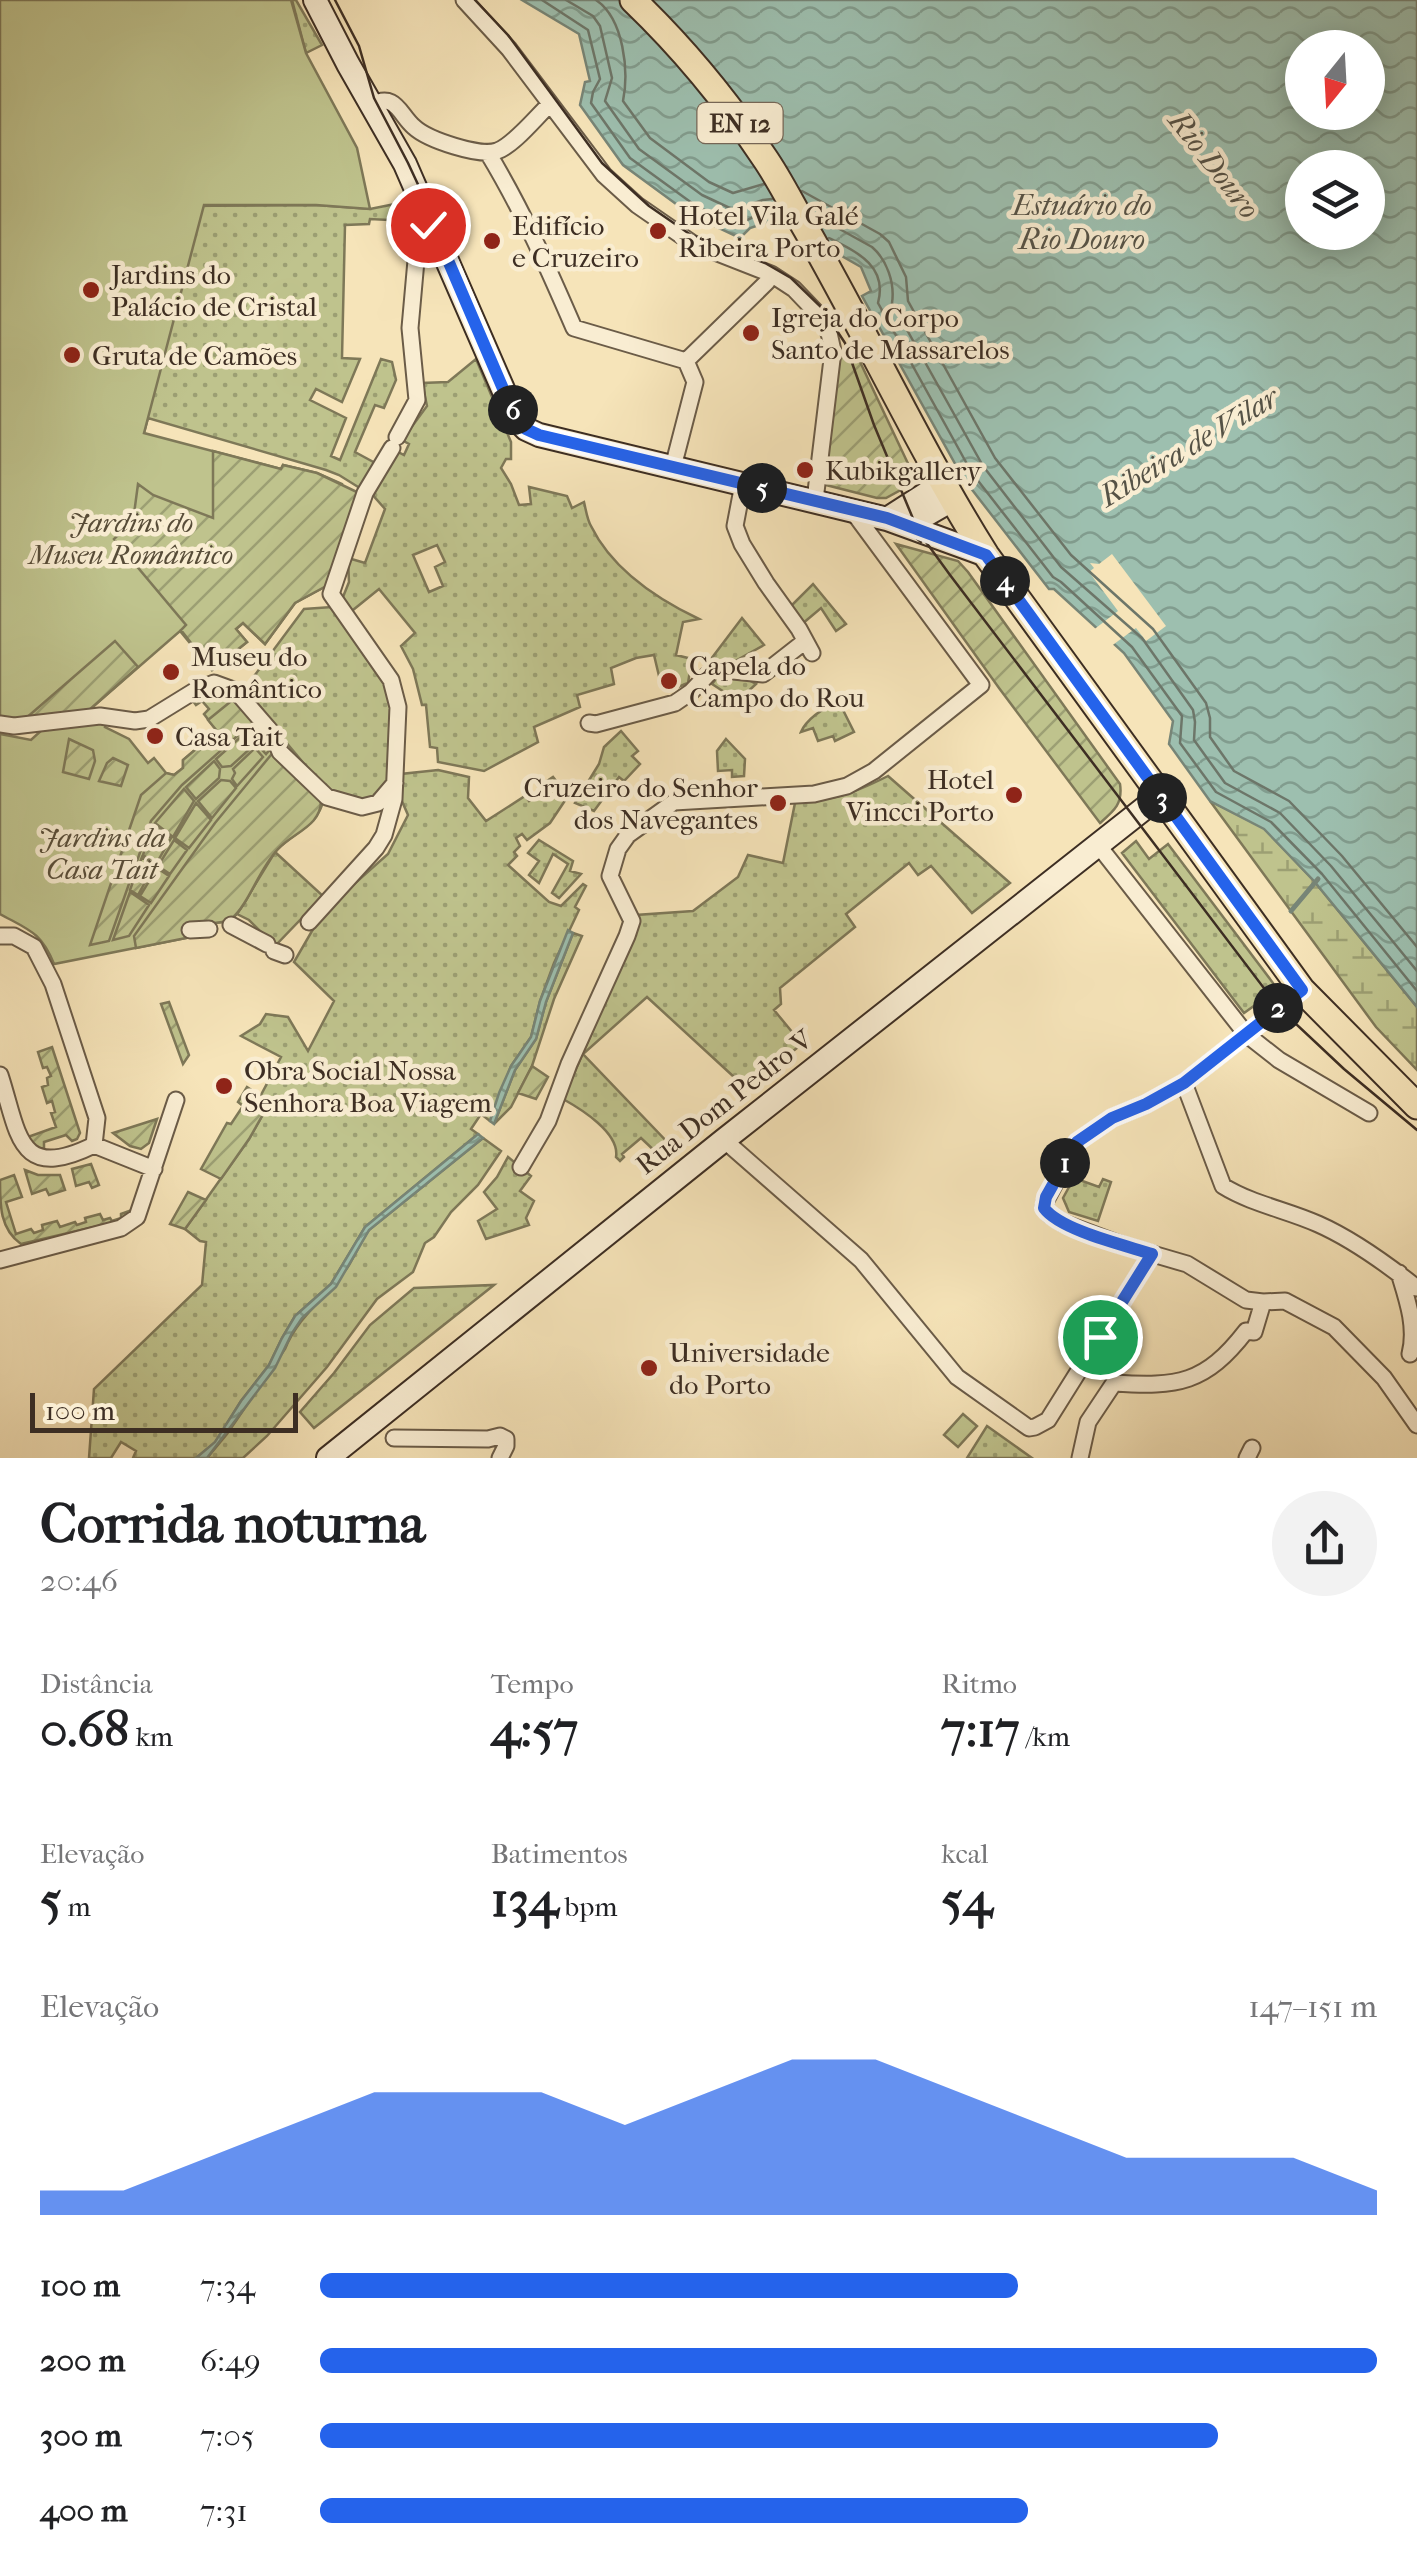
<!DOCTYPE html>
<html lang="pt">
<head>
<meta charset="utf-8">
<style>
  :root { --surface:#fff; --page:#f2f2f2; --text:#202124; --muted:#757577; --accent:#2563eb }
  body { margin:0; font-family:"IM FELL French Canon",serif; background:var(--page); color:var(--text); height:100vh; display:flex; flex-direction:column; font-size:38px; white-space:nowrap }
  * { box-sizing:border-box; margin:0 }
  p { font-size:32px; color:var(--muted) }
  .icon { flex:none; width:55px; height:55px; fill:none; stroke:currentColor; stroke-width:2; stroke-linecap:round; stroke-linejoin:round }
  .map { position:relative; height:1458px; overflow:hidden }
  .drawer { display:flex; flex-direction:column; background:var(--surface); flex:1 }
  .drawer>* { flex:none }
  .needle { width:65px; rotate:198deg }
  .controls { position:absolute; left:1285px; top:30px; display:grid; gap:20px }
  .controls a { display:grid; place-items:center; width:100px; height:100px; border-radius:50%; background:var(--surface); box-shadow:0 5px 25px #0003; font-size:50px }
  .scale { position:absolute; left:30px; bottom:25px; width:268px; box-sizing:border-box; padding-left:10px; border:5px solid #3d2e23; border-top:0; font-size:28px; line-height:35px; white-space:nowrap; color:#3d2e23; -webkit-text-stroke:8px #f9edd2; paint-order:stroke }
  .pin { position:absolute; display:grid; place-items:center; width:85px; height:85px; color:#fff; margin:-42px; border:5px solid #fff; border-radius:50%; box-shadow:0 2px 10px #0007 }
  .km { position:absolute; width:50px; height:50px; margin:-25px; border-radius:50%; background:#222; color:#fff; font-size:28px; line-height:50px; text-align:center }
  .round { display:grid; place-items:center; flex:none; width:105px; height:105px; border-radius:52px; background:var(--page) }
  .headline { display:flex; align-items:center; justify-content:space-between; height:170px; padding:0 40px }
  h1 { font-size:55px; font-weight:800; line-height:75px }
  .figures { display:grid; grid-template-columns:repeat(3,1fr); gap:15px; height:170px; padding:10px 40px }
  .figures div { display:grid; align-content:center }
  .figures b { font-size:50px; font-weight:800 }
  .figures small { font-size:28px; font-weight:400 }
  .figures p { font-size:28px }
  .chart { height:280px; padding:20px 40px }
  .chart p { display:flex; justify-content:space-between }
  .chart svg { width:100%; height:180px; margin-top:10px; fill:var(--accent); opacity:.7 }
  ul { padding:0 40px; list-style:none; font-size:32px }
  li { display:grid; grid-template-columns:160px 120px 1fr; align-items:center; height:75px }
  li i { height:25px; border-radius:12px; background:var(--accent) }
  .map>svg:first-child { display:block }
  .grass { fill:url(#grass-dots); stroke:#7e7858; stroke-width:2.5; fill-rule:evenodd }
  .wetland { fill:url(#wetland-marsh); stroke:#7e7858; stroke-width:2.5 }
  .park { fill:#bfc38d; stroke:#7e7858; stroke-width:2.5 }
  .garden { fill:url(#garden-furrows); stroke:#7e7858; stroke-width:2.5 }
  .water { fill:url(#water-waves); stroke:#778577; stroke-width:2.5; fill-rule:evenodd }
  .pier { fill:#f6e4b9 }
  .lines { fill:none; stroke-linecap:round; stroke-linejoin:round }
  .shore { stroke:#6d7669; stroke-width:2.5 }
  .stream { stroke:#778577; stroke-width:5 }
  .street-casing { stroke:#6b5c48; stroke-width:19 }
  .secondary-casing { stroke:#3d2e23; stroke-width:26 }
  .primary-casing { stroke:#3d2e23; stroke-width:29 }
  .street { stroke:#f9edd2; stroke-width:15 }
  .secondary { stroke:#f9edd2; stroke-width:22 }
  .primary { stroke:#f6e4b9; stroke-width:25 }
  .tram { stroke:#3d2e23; stroke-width:2.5 }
  .route-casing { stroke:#fff; stroke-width:20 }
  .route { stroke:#2563eb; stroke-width:12 }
  .poi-dot { fill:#8f2418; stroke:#f9edd2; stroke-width:4 }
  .labels { text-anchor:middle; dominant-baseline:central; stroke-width:9; stroke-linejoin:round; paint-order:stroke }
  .shield { fill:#f9edd2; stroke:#756758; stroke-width:2.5 }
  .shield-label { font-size:25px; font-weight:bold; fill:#3d2e23 }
  .poi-label { font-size:28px; fill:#3d2e23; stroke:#f9edd2; text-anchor:start }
  .park-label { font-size:28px; font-style:italic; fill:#574c38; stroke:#f9edd2 }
  .street-label { font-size:28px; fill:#3d2e23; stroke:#f9edd2 }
  .water-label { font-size:30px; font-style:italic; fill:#555246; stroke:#f9edd2 }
</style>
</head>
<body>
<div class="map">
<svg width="1417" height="1458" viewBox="0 0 1417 1458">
  <defs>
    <pattern id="grass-dots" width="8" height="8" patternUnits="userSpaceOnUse" patternTransform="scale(2.5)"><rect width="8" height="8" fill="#bfc38d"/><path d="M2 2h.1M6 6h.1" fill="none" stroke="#9c9f73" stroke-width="1.8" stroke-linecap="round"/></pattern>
    <pattern id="wetland-marsh" width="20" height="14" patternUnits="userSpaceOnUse" patternTransform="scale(2.5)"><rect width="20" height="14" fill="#bfc38d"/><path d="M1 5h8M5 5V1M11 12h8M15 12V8" fill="none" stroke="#9c9f73"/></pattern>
    <pattern id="garden-furrows" width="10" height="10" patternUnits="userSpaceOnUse" patternTransform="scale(2.5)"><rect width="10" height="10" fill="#bfc38d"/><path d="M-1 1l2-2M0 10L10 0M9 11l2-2" fill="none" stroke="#9c9f73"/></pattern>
    <pattern id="water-waves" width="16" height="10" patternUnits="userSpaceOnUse" patternTransform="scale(2.5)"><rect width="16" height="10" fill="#9dbfaf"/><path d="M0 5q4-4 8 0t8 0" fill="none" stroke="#819c8e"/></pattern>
  </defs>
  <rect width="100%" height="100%" fill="#f6e4b9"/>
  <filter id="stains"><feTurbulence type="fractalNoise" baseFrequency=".002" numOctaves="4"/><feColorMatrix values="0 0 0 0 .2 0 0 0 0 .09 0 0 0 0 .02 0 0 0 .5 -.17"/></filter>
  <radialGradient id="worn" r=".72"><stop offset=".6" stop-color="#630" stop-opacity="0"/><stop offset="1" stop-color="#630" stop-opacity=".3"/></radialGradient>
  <path class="grass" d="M292,0H296L322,45L306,53Z
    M405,202L408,210V221L370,219L369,224L345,225L342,358L360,359L342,402L316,389L310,400L346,418L331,456L340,460L381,359L392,362L396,380L384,408L375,405L355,452L377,464L363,490L339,475L326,470L148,418L144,433L175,206L316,205L370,209Z
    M476,359L511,442V459H506L501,468L511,484L519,505L531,504L529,487L567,496L572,508L584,502C586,510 587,519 591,526C612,569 657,599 699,619L683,622L676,655L692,659L688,683L678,687L674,672L659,676L654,655L636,658L611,668L614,684L577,695L580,707L534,727L538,742L484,771L438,762L437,748L430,747L426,705H422L413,669L401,646L415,633L379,589L348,614L341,602L349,582L348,558L365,563L385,509L371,493L396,451L404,455L409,444L402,440L427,406L422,383L448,382ZM437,545L445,562L435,567L443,586L429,592L413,555Z
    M813,584L846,624L836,631L821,608L802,624L791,606Z
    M332,607L372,661L388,690L391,705L390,775L384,788L376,797L365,802L335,795L316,778L248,697L246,687L304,609Z
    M742,618L764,645L728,665L708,663Z
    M720,674L745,678L756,684L738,701L712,684Z
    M838,700L854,732L835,741L833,736L818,741L813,728L801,732C807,718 825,708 838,700Z
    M621,731L638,751L632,756L640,764L624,781L619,777L594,811L575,803L599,764L604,747Z
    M726,739L745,759L744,776L732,777V770L718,771L717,751Z
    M438,770L469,777L468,798L486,821L525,796L529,801L546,789L544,783L553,777L568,796L550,823L527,840L522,834L516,838L520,846L514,852L517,856L508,865L549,902L561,906L583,884L586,886L575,907L579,910L554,963L540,1001L531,1037L511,1066L490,1121L481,1114L471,1129L478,1134L365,1227L331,1284L295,1316L282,1338L269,1365L241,1401L215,1443L196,1458H133L136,1451L121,1442L111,1458H89L94,1389L202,1285L206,1242L200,1241L185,1229L249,1139L270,1102L261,1095L281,1057L241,1036L260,1024L266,1014L288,1017L308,1051L334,1001L294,962L316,924L335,901L388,854L408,815L398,792L401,774Z
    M888,776L1010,883L972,913L931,866L918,875L909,863L846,914L855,927L780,988L781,1004L774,1010L802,1044L746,1088L647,997L583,1054L671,1146L660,1156L641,1138L622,1154L624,1157L620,1161L616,1157C620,1133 581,1109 563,1099L635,933L636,915L693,911L738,877L748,855L783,863L795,803C837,799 850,795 888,776Z
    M539,840L573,861L570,871L581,874L559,898L552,893L568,864L553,854L539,883L529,875L539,861L528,853Z
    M1136,841L1149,859L1168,844L1273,983L1272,993L1244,1013L1122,853Z
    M275,852L323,896L275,946L249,920L237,914Z
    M573,933L582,936L554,999L532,1066L511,1107L494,1124L515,1070L536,1039L546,1002Z
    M483,1138L501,1151L478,1185L451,1212L434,1237L425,1243L413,1272L377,1299L327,1367L267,1436L243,1458H207L227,1434L285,1349C299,1314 330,1295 349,1265C356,1254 361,1241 369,1230Z
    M508,1157L531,1176L520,1191L534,1201L526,1218L529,1225L486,1239L478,1221L497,1209L484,1192L497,1177Z
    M1074,1178L1099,1187L1103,1179L1111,1182L1098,1221L1069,1212L1063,1198Z
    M494,1285L314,1428L300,1412L334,1373L370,1325L414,1288Z
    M987,1426L1032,1458H967Z"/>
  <path class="wetland" d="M1210,801L1264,828L1314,881L1417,1007V1070L1376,1027Z"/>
  <path class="park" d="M0,0H291L306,53L357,148L370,209L316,205H204L144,433L281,469L283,465L317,473L342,484L330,584L295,603L265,644L243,623L236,629L247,642L212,670L180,631L88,711L15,720L0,718Z
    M210,689L235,698L275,750L279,762L290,768L322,805C314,828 294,832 278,849C258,870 251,901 230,921L190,926L191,937L54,964C41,932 29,930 0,914V734L31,740L44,728L107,720L105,727L129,739L148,763L154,758L166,773L174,775L183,768V760L202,744L209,746L217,739V731L204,714L209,709L202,701L196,705L190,697Z
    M963,1414L977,1426L958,1447L944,1435Z"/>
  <path class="garden" d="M853,347L912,472L906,487L886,498H877L822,484L840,353Z
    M213,451L281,469L283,465L317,473L361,494L330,584L295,603L265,644L243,623L236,629L247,642L212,670L181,630L186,625L114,539L122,531L125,534L136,525L133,521L137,518L134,514L138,484L153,495L213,518Z
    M896,544L958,561L968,572L1120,784C1123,804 1114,811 1100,823L999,688Z
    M115,641L138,667L88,711L25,719Z
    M235,698L263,730L272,747L266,754L244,730L182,785L151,821L109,941L90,945L141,795L166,773L174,775L183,768V760L202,744L209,746L217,739V731L208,720Z
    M244,734L253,746L231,766L222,767L216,759Z
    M69,739L93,750L95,761L89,779L63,772Z
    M255,748L263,757L237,786L232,779L235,773L233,769Z
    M275,750C280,765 308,786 321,799C322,826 294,832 278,849C258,870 251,901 230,921L190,926L191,937L136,948L134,936L215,823Z
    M113,758L128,765L121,786L99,781L107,763Z
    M214,761L220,769L219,778L196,799L186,787Z
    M221,780L230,781L236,788L212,818L198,801Z
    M184,789L194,801L173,837L155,823Z
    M196,803L211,820L189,848L175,838Z
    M153,825L171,838L156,864L143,855Z
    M174,840L187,850L170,874L158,866Z
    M142,857L154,866L138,895L130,890Z
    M157,868L169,876L151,903L140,896Z
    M130,892L149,905L129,936L113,940Z
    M169,1002L189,1055L183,1064L161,1004Z
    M52,1047L80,1133L77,1139L72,1141L66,1135L44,1142V1148L37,1149L25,1138L56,1127L51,1113L55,1112L52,1101L47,1103L42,1087L48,1085L47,1078L51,1076L47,1067L43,1068L38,1052Z
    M532,1066L548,1077L536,1099L518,1093Z
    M247,1087L270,1102L249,1139L221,1179L201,1169L227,1123L231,1124L243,1106L238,1102Z
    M157,1119L149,1143L141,1149L130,1146L113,1133Z
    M91,1164L99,1185L92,1188L89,1182L76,1186L72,1169Z
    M25,1170L38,1175H60L65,1190L49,1195L46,1189L32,1194Z
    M14,1175L22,1197L6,1202L16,1234L31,1229L34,1233L43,1230L42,1225L57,1221L60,1227L75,1222L77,1225L86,1222L85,1218L100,1214L103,1220L110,1218L112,1221L121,1218V1214L135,1209L124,1220L21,1244C0,1229 0,1206 0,1180Z
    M188,1192L206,1200L185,1229L170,1224Z"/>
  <path class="water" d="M522,0H1417V1007L1314,881L1264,829L1210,801L1169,744L1173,721L1124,653L1054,589H1049L963,478L862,296L871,291L861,267L791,227L768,222L750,228L740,238L691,215L623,165L580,105L585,82L590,81L579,34ZM1302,48H1368V112H1302ZM1302,168H1368V232H1302Z
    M568,930L573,933L546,1002L536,1039L515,1070L494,1124L490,1121L499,1093L511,1066L531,1037L540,1001Z
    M478,1134L483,1138L369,1230L336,1287L302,1318L292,1333L275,1368L207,1458H196L215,1442L241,1401L269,1365L282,1338L295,1316L331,1284L365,1227Z"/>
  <path class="pier" d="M1112,554L1166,626L1146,641L1136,628L1110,647L1092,631L1118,611L1089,572L1094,568L1090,563L1099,564Z"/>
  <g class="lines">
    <path class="shore" d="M542,0L588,30L600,79L593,92L591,103L630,158L696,206L736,225L765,212L780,214
      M566,0L593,16L600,26L612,78L605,101L639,149L702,195L734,210L763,200L772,199
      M596,0C624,19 629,71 623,101L650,138L709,182L733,193L764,184
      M802,191L880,234L889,242L906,277L908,301L995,458L1071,555L1153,629L1206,703L1210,718V737L1234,771L1289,801L1342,856L1417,947
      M816,216L872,247C887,260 895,283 892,303L983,466L1061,567L1142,638L1193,710L1195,722L1194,740L1225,783L1280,813L1331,866L1417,971
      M829,238C857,252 888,266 878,303L972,473L1053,577L1061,582L1132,647L1182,716L1180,743L1216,792L1271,822L1322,874L1417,991"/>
    <path class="stream" d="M1291,911L1318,879"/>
    <g class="street-casing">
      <path id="street" d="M464,0L509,49L604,175L637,205L692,243L771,274L794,289L816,312L829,333L833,351L815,500
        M371,105C396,92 399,114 414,127C428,140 480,157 497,151C513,146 537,116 550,104
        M488,153C522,209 548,268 574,328L686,361
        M686,361L767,282L771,274
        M397,437L417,400L410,328L418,238L423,229L432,223
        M673,467L695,382L686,361
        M743,484L735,526L742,544L766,583L799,629L812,653
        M589,723L596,724L675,703L691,692L713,669L763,674L804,642
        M0,724L14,726L100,716L135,721L149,719L196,690L214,683L236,691L273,734L280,752L327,797L362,807L378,803L395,783
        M1098,845L1246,1034L1279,1060L1369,1113
        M309,922L376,848L384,835L394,799L398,707L391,680L331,594L365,493L392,448
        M231,925L267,944
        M190,930L209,929
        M0,936H14L34,947L53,984L97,1118L94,1145
        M274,951L285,955
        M0,1075C19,1133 17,1183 94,1145L154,1169
        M1184,1083L1223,1186C1252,1204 1287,1210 1318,1224C1352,1239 1388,1265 1417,1288
        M724,1140L861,1260L957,1377L1029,1428L1035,1427L1048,1420L1152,1254
        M521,1167L548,1121L569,1064L627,936L632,921L610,876L618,849L628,835L674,802L814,794L847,786L874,771L981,685L851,509
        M0,1260L121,1228L137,1217L176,1100
        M1399,1273C1407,1299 1417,1327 1410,1354
        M1263,1302L1285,1301L1334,1327L1384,1378L1417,1425
        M1254,1332L1263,1302L1246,1300L1187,1264L1122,1245L1063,1223L1049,1214L1044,1207L1045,1202L1077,1142L1112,1118L1146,1104L1184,1083L1302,990
        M394,1438L488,1439L500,1436L506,1439V1446L500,1458
        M1080,1458L1088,1422L1114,1383C1178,1387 1205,1384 1246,1331L1254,1332
        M1247,1458L1252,1448"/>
    </g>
    <g class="secondary-casing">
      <path id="secondary" d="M315,0L348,64L405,164L516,419L526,429L539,435L887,519L986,555
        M887,519L943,483
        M901,523L919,519L952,500
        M328,1458L724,1140L1160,796"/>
    </g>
    <g class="primary-casing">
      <path id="primary" d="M633,0C682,47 726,100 764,157C780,180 792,205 806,229C868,337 920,450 986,555L1302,990L1417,1106"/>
    </g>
    <use href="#street" class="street"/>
    <use href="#secondary" class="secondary"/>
    <use href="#primary" class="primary"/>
    <path class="tram" d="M335,0L359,46L374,98L408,163L435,221L520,417L541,431L847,503C874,512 900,522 921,542
      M475,0L508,35L602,163L649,206L691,235L765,263L791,278L822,308L845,343L874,425L914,521L926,542L950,575L1279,1008L1344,1069L1417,1130"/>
  </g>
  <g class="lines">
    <g class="route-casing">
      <path id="route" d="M428,225L432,223L516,419L526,429L539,435L887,518L986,555L1302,990L1184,1083L1146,1104L1112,1118L1077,1142L1046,1197L1044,1208C1060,1230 1124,1245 1152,1254L1100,1337"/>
    </g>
    <use href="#route" class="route"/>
  </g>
  <g class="poi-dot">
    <circle cx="658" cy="231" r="10"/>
    <circle cx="492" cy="241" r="10"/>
    <circle cx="91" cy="290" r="10"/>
    <circle cx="751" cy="333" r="10"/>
    <circle cx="72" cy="355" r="10"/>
    <circle cx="805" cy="470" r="10"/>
    <circle cx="171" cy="672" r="10"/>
    <circle cx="669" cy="681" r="10"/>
    <circle cx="155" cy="736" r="10"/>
    <circle cx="1014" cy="795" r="10"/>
    <circle cx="778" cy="803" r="10"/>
    <circle cx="224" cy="1086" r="10"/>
    <circle cx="649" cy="1368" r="10"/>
  </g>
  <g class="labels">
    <rect class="shield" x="697.5" y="103" width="85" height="40" rx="8"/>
    <g class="shield-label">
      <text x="740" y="123">EN 12</text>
    </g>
    <g class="poi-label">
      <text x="678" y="215">Hotel Vila Galé<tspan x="678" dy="32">Ribeira Porto</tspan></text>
      <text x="512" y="225">Edifício<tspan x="512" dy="32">e Cruzeiro</tspan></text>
      <text x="111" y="274">Jardins do<tspan x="111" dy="32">Palácio de Cristal</tspan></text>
      <text x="771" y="317">Igreja do Corpo<tspan x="771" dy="32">Santo de Massarelos</tspan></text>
      <text x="92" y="355">Gruta de Camões</text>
      <text x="825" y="470">Kubikgallery</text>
      <text x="191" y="656">Museu do<tspan x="191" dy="32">Romântico</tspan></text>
      <text x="689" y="665">Capela do<tspan x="689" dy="32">Campo do Rou</tspan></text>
      <text x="175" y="736">Casa Tait</text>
      <text x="994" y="779" text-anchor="end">Hotel<tspan x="994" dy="32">Vincci Porto</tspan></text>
      <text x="758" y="787" text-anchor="end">Cruzeiro do Senhor<tspan x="758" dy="32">dos Navegantes</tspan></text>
      <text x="244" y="1070">Obra Social Nossa<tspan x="244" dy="32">Senhora Boa Viagem</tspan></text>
      <text x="669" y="1352">Universidade<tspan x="669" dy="32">do Porto</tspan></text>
    </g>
    <g class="park-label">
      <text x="131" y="522">Jardins do<tspan x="131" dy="32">Museu Romântico</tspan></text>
      <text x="102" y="837">Jardins da<tspan x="102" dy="32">Casa Tait</tspan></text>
    </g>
    <g class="street-label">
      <text transform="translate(724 1102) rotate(-38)">Rua Dom Pedro V</text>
    </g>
    <g class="water-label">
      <text transform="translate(1214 165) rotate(52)">Rio Douro</text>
      <text x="1082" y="205">Estuário do<tspan x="1082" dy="34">Rio Douro</tspan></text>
      <text transform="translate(1189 447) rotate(-31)">Ribeira de Vilar</text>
    </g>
  </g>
  <rect width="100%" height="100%" filter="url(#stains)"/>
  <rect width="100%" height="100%" fill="url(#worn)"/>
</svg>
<div class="controls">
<a><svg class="needle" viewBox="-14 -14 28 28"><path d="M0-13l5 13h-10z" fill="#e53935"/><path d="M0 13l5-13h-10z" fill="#757577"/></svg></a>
<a><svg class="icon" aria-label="layers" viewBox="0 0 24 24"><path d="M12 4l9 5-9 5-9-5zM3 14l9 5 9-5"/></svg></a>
</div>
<div class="scale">100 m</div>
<div class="pin" style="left:1100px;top:1337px;background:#1e9e55"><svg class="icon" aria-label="arrive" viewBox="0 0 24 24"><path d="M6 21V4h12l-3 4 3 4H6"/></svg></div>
<div class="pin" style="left:428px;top:225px;background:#d93025"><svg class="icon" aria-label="check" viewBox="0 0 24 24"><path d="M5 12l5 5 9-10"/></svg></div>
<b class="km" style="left:1065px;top:1163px">1</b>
<b class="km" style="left:1278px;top:1008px">2</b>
<b class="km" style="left:1162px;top:798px">3</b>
<b class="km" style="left:1005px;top:581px">4</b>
<b class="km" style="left:762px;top:488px">5</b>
<b class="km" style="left:513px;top:410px">6</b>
</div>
<section class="drawer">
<div class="headline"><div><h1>Corrida noturna</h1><p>20:46</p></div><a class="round"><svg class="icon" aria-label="share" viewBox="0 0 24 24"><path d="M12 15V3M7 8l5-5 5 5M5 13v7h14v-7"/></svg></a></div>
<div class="figures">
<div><p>Distância</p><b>0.68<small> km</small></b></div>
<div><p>Tempo</p><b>4:57</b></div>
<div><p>Ritmo</p><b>7:17<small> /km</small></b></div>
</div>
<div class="figures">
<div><p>Elevação</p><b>5<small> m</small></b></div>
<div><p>Batimentos</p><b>134<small> bpm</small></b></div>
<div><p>kcal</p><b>54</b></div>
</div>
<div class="chart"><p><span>Elevação</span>147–151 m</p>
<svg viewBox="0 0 160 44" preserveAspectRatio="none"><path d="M0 44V38L10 38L20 30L30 22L40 14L50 14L60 14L70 22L80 14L90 6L100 6L110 14L120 22L130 30L140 30L150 30L160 38V44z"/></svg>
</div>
<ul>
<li><b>100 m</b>7:34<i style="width:66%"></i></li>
<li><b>200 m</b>6:49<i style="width:100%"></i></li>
<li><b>300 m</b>7:05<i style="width:85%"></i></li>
<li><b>400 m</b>7:31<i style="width:67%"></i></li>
</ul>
</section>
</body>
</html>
